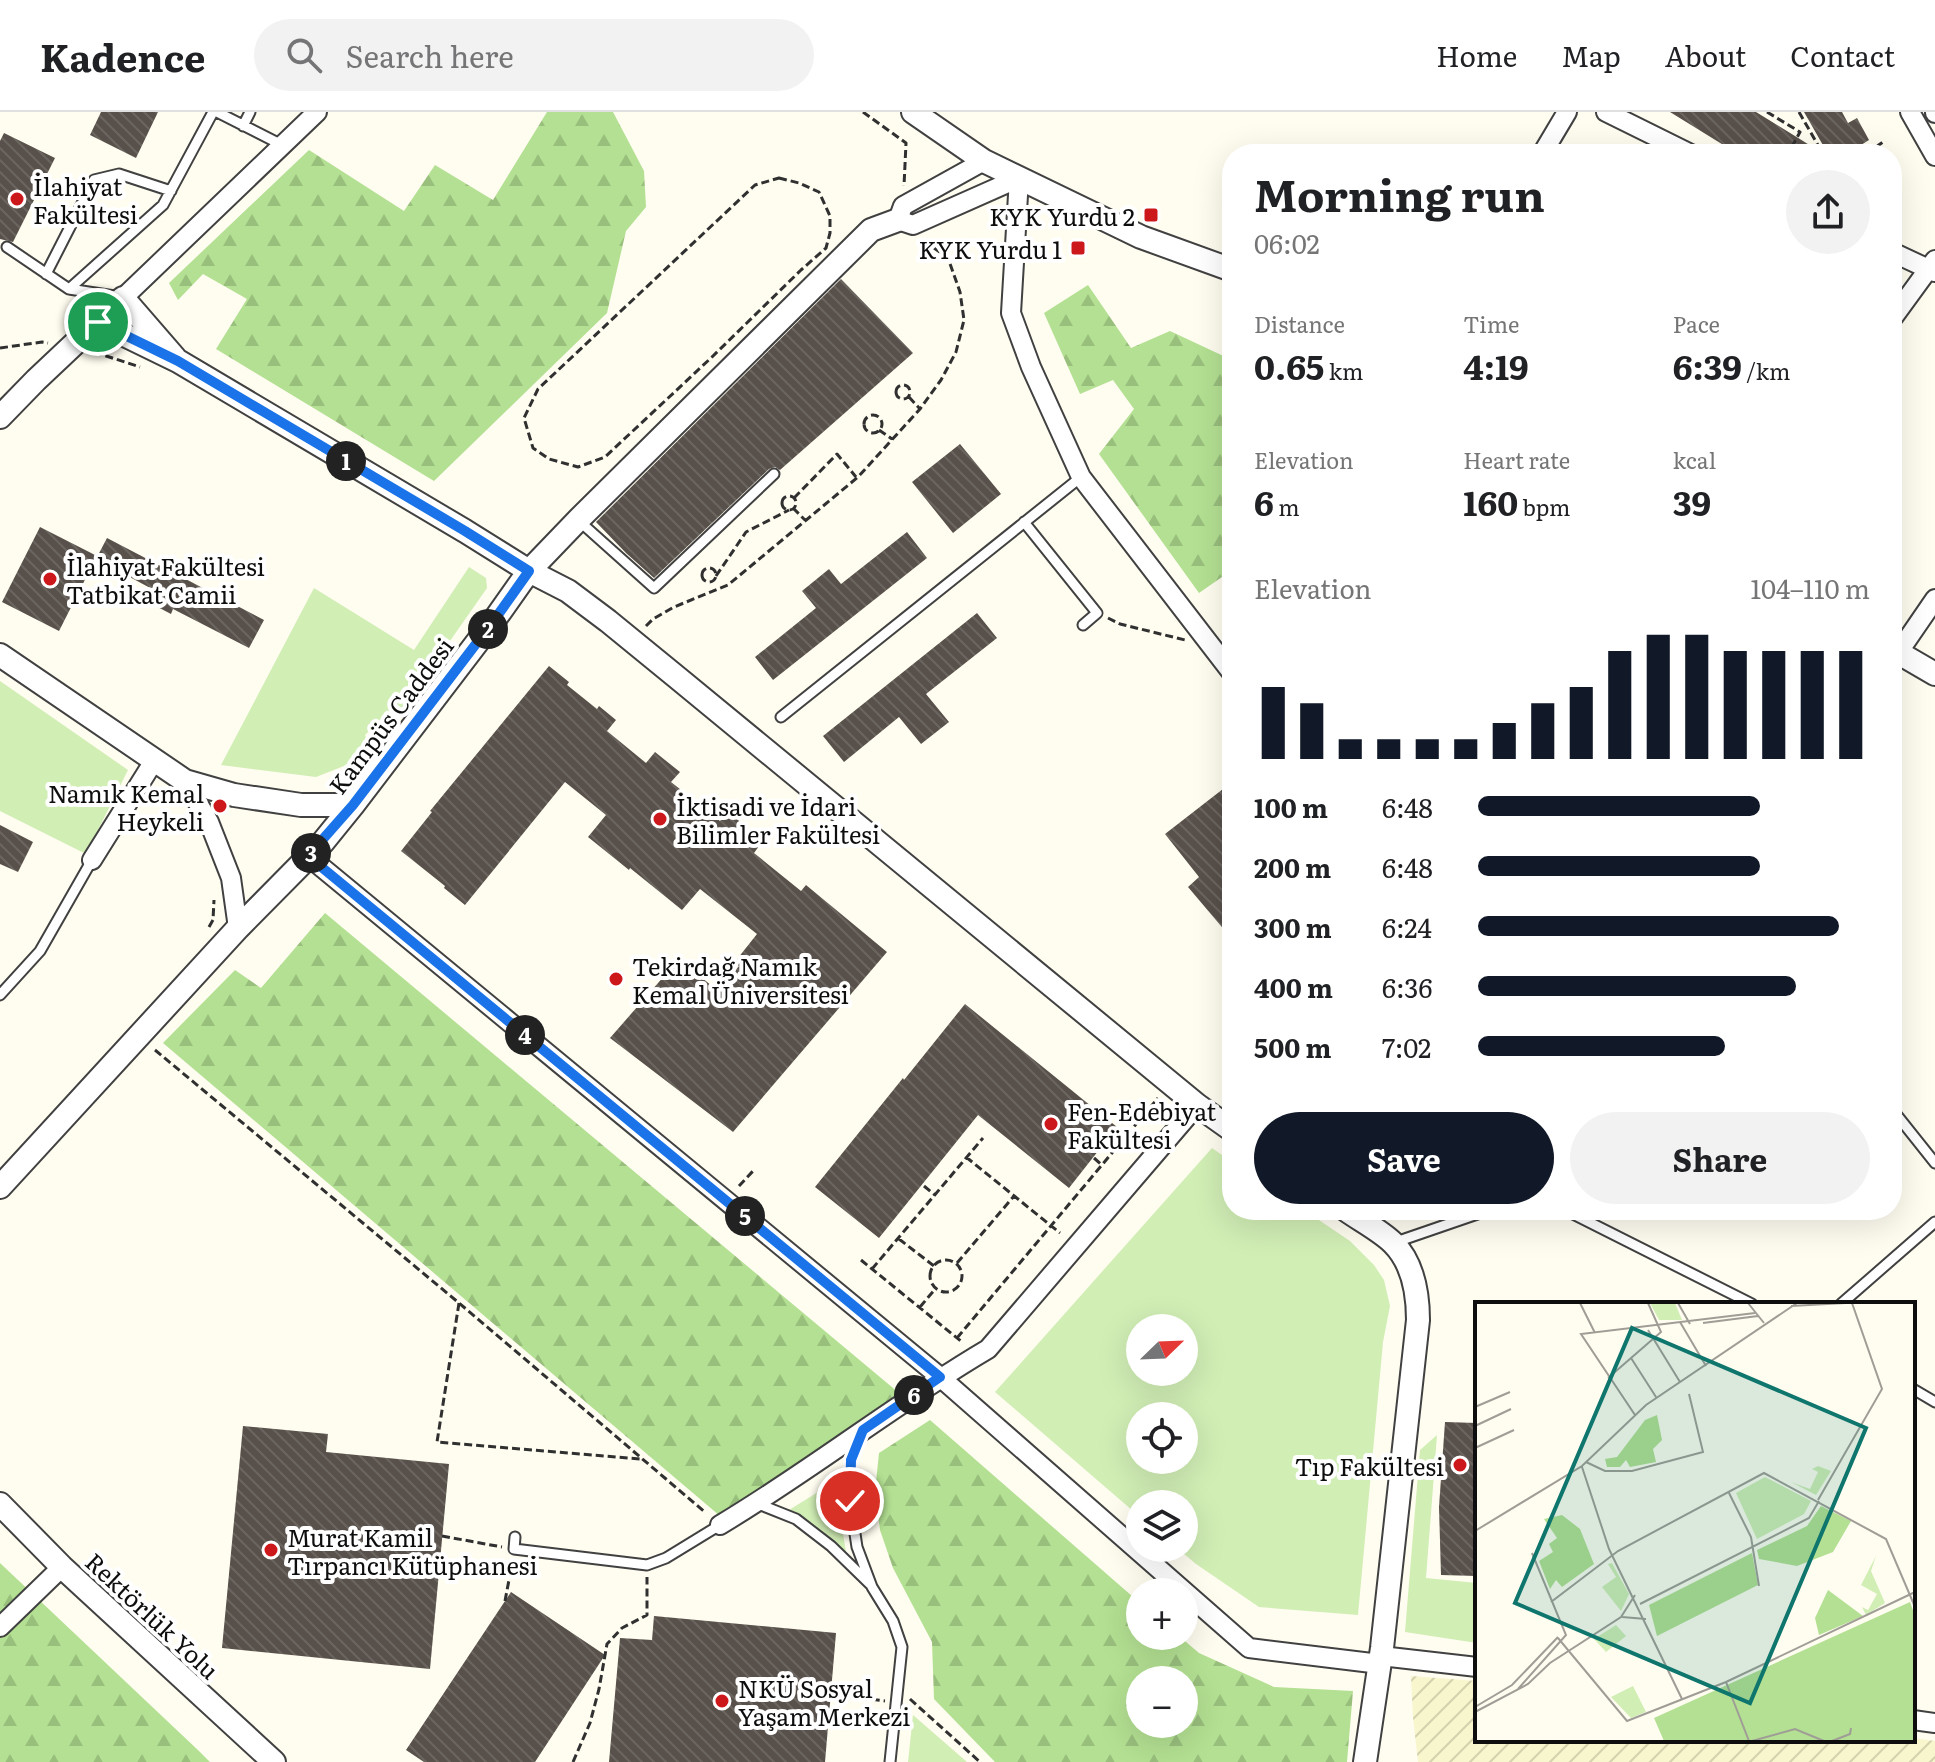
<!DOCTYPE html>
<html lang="en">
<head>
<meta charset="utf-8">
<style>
  :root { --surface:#fff; --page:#f2f2f2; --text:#202124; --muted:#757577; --line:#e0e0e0; --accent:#111827 }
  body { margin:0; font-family:Literata,serif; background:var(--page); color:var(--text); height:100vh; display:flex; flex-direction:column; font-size:30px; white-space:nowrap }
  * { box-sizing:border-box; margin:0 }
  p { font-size:26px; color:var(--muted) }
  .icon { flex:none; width:44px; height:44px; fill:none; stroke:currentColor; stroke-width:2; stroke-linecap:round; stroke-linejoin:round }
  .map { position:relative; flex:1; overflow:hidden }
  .panel { position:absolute; left:1222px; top:32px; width:680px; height:1076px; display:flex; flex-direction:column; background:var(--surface); border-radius:32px; box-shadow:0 8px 32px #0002 }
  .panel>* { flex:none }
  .needle { width:52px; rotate:67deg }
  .buttons { position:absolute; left:1126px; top:1202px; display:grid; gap:16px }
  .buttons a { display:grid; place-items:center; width:72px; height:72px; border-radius:50%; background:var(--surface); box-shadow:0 8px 32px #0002; font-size:40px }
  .pin { position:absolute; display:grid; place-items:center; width:68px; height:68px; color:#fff; margin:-34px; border:4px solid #fff; border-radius:50%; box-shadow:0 2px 8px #0007 }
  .km { position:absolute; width:40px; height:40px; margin:-20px; border-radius:50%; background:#222; color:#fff; font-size:22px; line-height:40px; text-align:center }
  .round { display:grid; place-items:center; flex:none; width:84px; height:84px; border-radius:42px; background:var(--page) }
  .summary { display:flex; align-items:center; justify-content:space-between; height:136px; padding:0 32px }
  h1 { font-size:44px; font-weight:700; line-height:60px }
  .stats { display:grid; grid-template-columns:repeat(3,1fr); gap:12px; height:136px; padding:8px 32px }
  .stats div { display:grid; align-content:center }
  .stats b { font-size:34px; font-weight:700 }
  .stats small { font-size:22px; font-weight:400 }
  .stats p { font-size:22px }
  .chart { height:224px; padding:16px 32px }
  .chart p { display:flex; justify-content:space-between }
  .chart svg { width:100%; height:144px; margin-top:8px; stroke:var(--accent); stroke-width:6 }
  .action { display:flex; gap:16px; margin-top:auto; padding:16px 32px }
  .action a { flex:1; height:92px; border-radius:48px; background:var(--accent); color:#fff; font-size:32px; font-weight:700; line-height:92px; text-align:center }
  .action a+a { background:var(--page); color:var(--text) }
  ul { padding:0 32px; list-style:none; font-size:26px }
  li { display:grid; grid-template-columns:128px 96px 1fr; align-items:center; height:60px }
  li i { height:20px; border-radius:10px; background:var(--accent) }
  header { display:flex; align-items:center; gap:48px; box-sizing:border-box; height:112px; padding:0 40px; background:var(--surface); border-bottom:2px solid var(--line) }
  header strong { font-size:38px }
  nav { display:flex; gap:44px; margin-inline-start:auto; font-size:28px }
  .search { width:560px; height:72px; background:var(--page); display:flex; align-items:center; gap:20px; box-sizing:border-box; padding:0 28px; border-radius:44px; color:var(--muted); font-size:30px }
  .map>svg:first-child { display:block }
  .farmland { fill:url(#farmland-furrows) }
  .grass { fill:#d1eeb5; fill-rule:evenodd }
  .forest { fill:url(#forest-firs); fill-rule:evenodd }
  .building { fill:url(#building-back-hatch) }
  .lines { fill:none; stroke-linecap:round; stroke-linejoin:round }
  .service-casing { stroke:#414141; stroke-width:13 }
  .minor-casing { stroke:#414141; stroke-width:22 }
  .tertiary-casing { stroke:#414141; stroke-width:26 }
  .path { stroke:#303030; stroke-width:3; stroke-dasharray:8 4; stroke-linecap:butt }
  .service { stroke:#fff; stroke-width:9 }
  .minor { stroke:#fff; stroke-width:18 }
  .tertiary { stroke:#fff; stroke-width:22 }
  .route-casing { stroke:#fff; stroke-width:16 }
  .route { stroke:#1a73e8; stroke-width:10 }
  .poi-dot { fill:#cd181b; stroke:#fff; stroke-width:3 }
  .labels { text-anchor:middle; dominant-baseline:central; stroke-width:8; stroke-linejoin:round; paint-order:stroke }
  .poi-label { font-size:24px; fill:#0e0e0e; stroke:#fff; text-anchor:start }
  .street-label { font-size:24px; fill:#0e0e0e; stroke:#fff }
  .inset-road { fill:none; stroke:#9f9d96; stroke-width:2 }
  .view { fill:#0f766e; fill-opacity:0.15; stroke:#0f766e; stroke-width:4 }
  .inset-edge { fill:none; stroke:#0e0e0e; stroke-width:4 }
</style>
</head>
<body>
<header>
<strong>Kadence</strong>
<div class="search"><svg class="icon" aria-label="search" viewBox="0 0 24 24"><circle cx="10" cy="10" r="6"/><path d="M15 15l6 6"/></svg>Search here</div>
<nav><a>Home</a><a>Map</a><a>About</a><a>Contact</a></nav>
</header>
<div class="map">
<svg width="1935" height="1650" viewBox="0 0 1935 1650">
  <defs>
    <pattern id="farmland-furrows" width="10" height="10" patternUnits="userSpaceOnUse" patternTransform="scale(2)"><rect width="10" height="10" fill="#f8f6cc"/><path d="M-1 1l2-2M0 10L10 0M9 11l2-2" fill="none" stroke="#d3d2ae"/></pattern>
    <pattern id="forest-firs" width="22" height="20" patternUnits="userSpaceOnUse" patternTransform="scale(2)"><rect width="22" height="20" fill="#b3e092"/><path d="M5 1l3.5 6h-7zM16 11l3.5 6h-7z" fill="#99bf7d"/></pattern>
    <pattern id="building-back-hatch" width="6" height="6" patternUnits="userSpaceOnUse" patternTransform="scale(2)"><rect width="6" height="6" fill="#58504a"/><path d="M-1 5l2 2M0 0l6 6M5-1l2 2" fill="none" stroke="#6b6560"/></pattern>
  </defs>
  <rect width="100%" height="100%" fill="#fffcf0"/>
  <path class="farmland" d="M1411,1564L1477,1569V1628H1913V1626L1935,1629V1650H1418L1413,1605Z"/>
  <path class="grass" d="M469,455L486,466L487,476L394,609L386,602L365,623L370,634L344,654L316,665L221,653L314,476L414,538Z
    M0,569L128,658L86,742L0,699Z
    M1212,1036L1232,1050V1098H1304L1350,1129L1374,1153L1384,1168L1390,1194L1383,1230L1358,1503L1259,1495L1196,1452L1177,1436H1184V1392H1140V1405L995,1280ZM1184,1216V1260H1140V1216ZM1184,1304V1348H1140V1304Z
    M1437,1323L1426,1466L1477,1471V1531L1405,1520L1420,1338Z
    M839,1367V1397L846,1440L844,1441C829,1424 813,1410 791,1402L789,1398Z
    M913,1603L967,1650H908Z"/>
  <path class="forest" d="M547,0H613L644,59L646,95L626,119L607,201L434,369L216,237L247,187L203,162L178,188L169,171L309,38L404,99L435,53L493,88Z
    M1088,173L1131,236L1170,219L1232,248V458L1199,481L1099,342L1134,297L1113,268L1080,282L1044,201Z
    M325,801L899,1281L720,1404L163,931L235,858L261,876Z
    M930,1308L1140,1491V1524H1179L1199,1541L1274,1575L1353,1579L1347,1650H995L934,1587L932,1530L893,1456L880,1418L875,1380L879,1341ZM1184,1568V1612H1140V1568Z
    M0,1451L200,1640L210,1650H0Z"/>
  <path class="building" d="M101,0H158L136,46L90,23Z
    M1670,0H1756L1824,42H1738Z
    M1804,0H1842L1848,11L1857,6L1869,28L1861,33L1866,42H1828Z
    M4,21L55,46L13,130L0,127V29Z
    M841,167L913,241L780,358L775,355L769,357L654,466L626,441L596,410Z
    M960,332L1001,382L953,421L912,370Z
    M40,415L97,444L59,519L2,490Z
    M907,420L927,446L773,568L755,545L816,496L802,479L829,457L841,472Z
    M107,426L264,508L249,536L173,497L171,502L148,490L154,478L96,447Z
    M977,501L997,526L926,582L949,610L921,632L899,605L844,650L823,624Z
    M549,554L569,570L567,573L597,597L599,594L616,608L607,619L646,651L655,640L680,660L671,670L720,709L728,700L748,716L746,718L762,730L754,741L801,779L806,773L887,840L733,1020L610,926L679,847L718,879L739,854L734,851L757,822L700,777L682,798L630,756L629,758L588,725L606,703L565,670L465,793L444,776L445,774L401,739L432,700L430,699Z
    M1232,670V827L1188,775L1199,765L1165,722Z
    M0,713L33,730L18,760L0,752Z
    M965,892L1117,1015L1069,1076L978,1003L879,1126L815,1075L903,966L904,968Z
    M1445,1310L1477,1311V1464L1441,1463L1439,1395Z
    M243,1314L328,1322L326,1340L449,1352L430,1557L222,1536Z
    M511,1480L605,1543L535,1650H424L406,1638Z
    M654,1504L836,1521L825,1650H609L620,1526L652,1528Z"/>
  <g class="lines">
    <g class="service-casing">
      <path id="service" d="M217,0L282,33
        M243,14L250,0
        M7,135L69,177
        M46,162L94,68L119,62L171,79
        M121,185L69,177L163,93L213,0
        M578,408L654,476L774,362
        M1024,410L1097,501L1083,513
        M781,605L1081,365
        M0,883L40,839L92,748
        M1892,997L1935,1051
        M1565,1098L1752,1192
        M1396,1130L1489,1098
        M1841,1192L1935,1110
        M1913,1277L1935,1290
        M860,1325L851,1348L850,1389L857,1435L872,1475L893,1509L902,1535L890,1650
        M756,1391L796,1407L831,1434L870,1472
        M515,1425L514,1437L647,1453L666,1446L720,1413"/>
    </g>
    <g class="minor-casing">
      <path id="minor" d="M1606,0L1691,42
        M1910,0L1935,44
        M1935,0V1
        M1542,42L1567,0
        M984,49L903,94L898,108L913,113L1019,66L1011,201L1031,255L1081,365L1232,561
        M1892,140L1935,160
        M123,186L317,0
        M1892,207L1935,148
        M1898,541L1935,487
        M185,669L209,710L231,766L238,816
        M308,744L940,1265L1249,1536L1380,1552
        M92,748L154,649
        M720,1413C812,1358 896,1291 988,1237L1197,993
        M0,1515L62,1455
        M1381,1544L1477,1555
        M1913,1608L1935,1611"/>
    </g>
    <g class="tertiary-casing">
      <path id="tertiary" d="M913,0L984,49L1141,125L1232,158
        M98,210L178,249L465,419L529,459L568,479L608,509L679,567L1197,993L1232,1018
        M0,305L36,268L123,186L175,246
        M1892,537L1935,562
        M0,543L185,669L234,683L301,693H353
        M0,1075L238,816L323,730L353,693L495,507L529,459L578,408L871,118L898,108
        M1346,1098C1360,1108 1381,1119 1393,1131C1413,1151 1418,1181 1418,1208L1382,1536L1365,1650
        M0,1392L62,1455L274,1650"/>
    </g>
    <path class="path" d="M863,0L906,31L904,74
      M1767,0L1800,20L1788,42
      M1799,0L1823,42
      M1866,42L1883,30
      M779,66L799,71L819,80L830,104V121L826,136L801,158L712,245L605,345L578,355L549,347L533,336L524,306L538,277L755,73Z
      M0,236L42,230L48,231
      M94,240L140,255
      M896 280a7 7 0 1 1 14 0a7 7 0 1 1-14 0Z
      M909,285L920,297
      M864 312a9 9 0 1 1 18 0a9 9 0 1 1-18 0Z
      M879,318L892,327
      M782 391a7 7 0 1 1 14 0a7 7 0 1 1-14 0Z
      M794,386L837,342L856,365
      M793,396L805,408
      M702 463a7 7 0 1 1 14 0a7 7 0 1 1-14 0Z
      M716,464L746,420L789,398
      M1108,506L1120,512L1185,528
      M646,514L653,507L674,495L728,473L858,365L920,297L941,268L956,240L964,208L960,180L948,146L923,128
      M209,815L213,808L214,788
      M155,938L459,1191L706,1401
      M966,1045L1060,1121
      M1094,1046L1102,1053
      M739,1074L753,1059
      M924,1074L935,1083
      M899,1127L934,1154
      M861,1148L962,1230
      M930 1164a16 16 0 1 1 32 0a16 16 0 1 1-32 0Z
      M957,1151L1014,1084
      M872,1157L983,1026
      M459,1191L437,1330L640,1347
      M920,1195L936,1176
      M957,1226L1158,986
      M442,1424L502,1435
      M505,1489L512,1452
      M836,1583L885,1589
      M910,1587L980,1650
      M573,1650L590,1611L599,1577L607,1532L622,1516L647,1503V1465"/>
    <use href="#service" class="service"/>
    <use href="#minor" class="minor"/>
    <use href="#tertiary" class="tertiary"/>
  </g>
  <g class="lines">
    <g class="route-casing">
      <path id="route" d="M98,210L178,249L465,419L529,459L495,507L353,693L308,744L940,1265L863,1318L851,1348L850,1389"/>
    </g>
    <use href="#route" class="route"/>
  </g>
  <g class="poi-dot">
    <circle cx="17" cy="87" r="8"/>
    <rect x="1143" y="95" width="16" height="16" rx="4"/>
    <rect x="1070" y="128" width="16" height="16" rx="4"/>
    <circle cx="50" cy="467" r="8"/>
    <circle cx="220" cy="694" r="8"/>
    <circle cx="660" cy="707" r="8"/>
    <circle cx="616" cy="867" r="8"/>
    <circle cx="1051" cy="1012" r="8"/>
    <circle cx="1460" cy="1353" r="8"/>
    <circle cx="271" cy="1438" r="8"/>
    <circle cx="722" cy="1589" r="8"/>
  </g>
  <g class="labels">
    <g class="poi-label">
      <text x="33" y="73">İlahiyat<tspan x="33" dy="28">Fakültesi</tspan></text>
      <text x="1135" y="103" text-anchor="end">KYK Yurdu 2</text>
      <text x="1062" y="136" text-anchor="end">KYK Yurdu 1</text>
      <text x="66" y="453">İlahiyat Fakültesi<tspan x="66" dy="28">Tatbikat Camii</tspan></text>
      <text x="204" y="680" text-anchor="end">Namık Kemal<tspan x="204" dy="28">Heykeli</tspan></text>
      <text x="676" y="693">İktisadi ve İdari<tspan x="676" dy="28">Bilimler Fakültesi</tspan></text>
      <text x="632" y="853">Tekirdağ Namık<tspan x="632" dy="28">Kemal Üniversitesi</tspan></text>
      <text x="1067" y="998">Fen-Edebiyat<tspan x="1067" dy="28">Fakültesi</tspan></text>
      <text x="1444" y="1353" text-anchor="end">Tıp Fakültesi</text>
      <text x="287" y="1424">Murat Kamil<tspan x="287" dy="28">Tırpancı Kütüphanesi</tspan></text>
      <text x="738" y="1575">NKÜ Sosyal<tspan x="738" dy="28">Yaşam Merkezi</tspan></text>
    </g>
    <g class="street-label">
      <text transform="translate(390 603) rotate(-53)">Kampüs Caddesi</text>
      <text transform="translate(153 1503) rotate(43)">Rektörlük Yolu</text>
    </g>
  </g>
  <g transform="translate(1475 1190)">
    <rect width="440" height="440" fill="#fffcf0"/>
    <path d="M343,164L356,169L341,193L316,180L335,187L343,170L337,167ZM290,175L336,199L329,212L282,237L261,191ZM401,254L396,269L410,301L391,313L387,305L393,308L402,292L386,283ZM137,261L154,292L146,309L127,285L141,275L133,262ZM141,323L151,334L131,350L119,337Z" fill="#d1eeb5"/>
    <path d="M182,113L187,138L178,147L181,160L155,165L151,158L145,165H132L130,157L142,155L170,118ZM346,204L376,219L358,250L322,264L284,257L282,248L332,224ZM87,213L105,227L119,262L87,285L81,278L75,287L64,259L78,250L74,242L82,236L69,217ZM277,251L283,283L182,334L174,303ZM353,288L388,314L344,333L340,316ZM435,300L440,314V439H189L179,416Z" fill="#b3e092"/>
    <path d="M175,1H200L207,18H184ZM158,384L171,410L156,416L136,395Z" fill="#d1eeb5"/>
    <path class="inset-road" d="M105,1L120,31M203,1L215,22M273,1L289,21M316,4L371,1M205,20L231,64M228,21L283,14M173,28L205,80M156,56L181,95M133,76L186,30L173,1M0,105L35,90M160,113L106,32L280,11M0,124L36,107M0,146L39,128M111,160L130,169H157L228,150L214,92M107,165L134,247L207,397M254,191L276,235L284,284M343,198L407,87L377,1M0,229L107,164L171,103L322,1M76,300L143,249L289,171L411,237L440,305M165,302L334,216L344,199M147,315L171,317M83,336L152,419L251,380L440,290M251,380L274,439M43,387L91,333L57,251M0,405L37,383L83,335M0,410L53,382L75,361L146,315L160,293M277,439L320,427L349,439M357,439L375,432L376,426"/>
    <path class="view" d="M157,26L391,126L275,401L40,301Z"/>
    <rect width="440" height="440" class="inset-edge"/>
  </g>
</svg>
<div class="buttons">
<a><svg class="needle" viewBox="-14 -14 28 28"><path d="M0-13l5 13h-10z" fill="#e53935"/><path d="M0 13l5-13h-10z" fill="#757577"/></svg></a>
<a><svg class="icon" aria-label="locate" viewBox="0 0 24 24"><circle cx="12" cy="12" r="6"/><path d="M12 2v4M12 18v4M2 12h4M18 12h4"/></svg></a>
<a><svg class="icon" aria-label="layers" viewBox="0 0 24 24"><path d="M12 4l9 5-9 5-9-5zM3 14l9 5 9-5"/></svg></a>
<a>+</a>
<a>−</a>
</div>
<div class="pin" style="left:98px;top:210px;background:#1e9e55"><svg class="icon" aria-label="arrive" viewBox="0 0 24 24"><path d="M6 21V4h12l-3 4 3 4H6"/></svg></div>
<div class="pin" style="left:850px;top:1389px;background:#d93025"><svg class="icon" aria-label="check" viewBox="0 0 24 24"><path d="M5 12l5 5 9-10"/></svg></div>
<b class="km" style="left:346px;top:349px">1</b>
<b class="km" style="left:488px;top:517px">2</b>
<b class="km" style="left:311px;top:741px">3</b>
<b class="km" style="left:525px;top:923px">4</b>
<b class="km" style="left:745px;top:1104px">5</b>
<b class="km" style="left:914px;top:1283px">6</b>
<section class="panel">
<div class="summary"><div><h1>Morning run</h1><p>06:02</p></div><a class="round"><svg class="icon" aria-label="share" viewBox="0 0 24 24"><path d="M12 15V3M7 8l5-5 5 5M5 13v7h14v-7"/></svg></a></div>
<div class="stats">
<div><p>Distance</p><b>0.65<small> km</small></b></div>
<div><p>Time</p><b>4:19</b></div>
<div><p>Pace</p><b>6:39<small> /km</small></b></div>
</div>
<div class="stats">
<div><p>Elevation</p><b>6<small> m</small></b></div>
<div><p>Heart rate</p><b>160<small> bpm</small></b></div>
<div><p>kcal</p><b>39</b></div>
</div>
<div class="chart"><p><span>Elevation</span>104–110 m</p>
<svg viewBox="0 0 160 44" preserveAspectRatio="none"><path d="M5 44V22M15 44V27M25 44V38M35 44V38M45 44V38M55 44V38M65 44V33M75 44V27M85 44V22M95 44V11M105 44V6M115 44V6M125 44V11M135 44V11M145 44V11M155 44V11"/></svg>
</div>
<ul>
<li><b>100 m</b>6:48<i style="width:72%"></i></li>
<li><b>200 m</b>6:48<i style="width:72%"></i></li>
<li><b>300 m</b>6:24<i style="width:92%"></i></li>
<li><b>400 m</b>6:36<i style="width:81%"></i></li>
<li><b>500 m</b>7:02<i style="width:63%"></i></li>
</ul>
<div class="action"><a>Save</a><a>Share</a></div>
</section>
</div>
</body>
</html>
